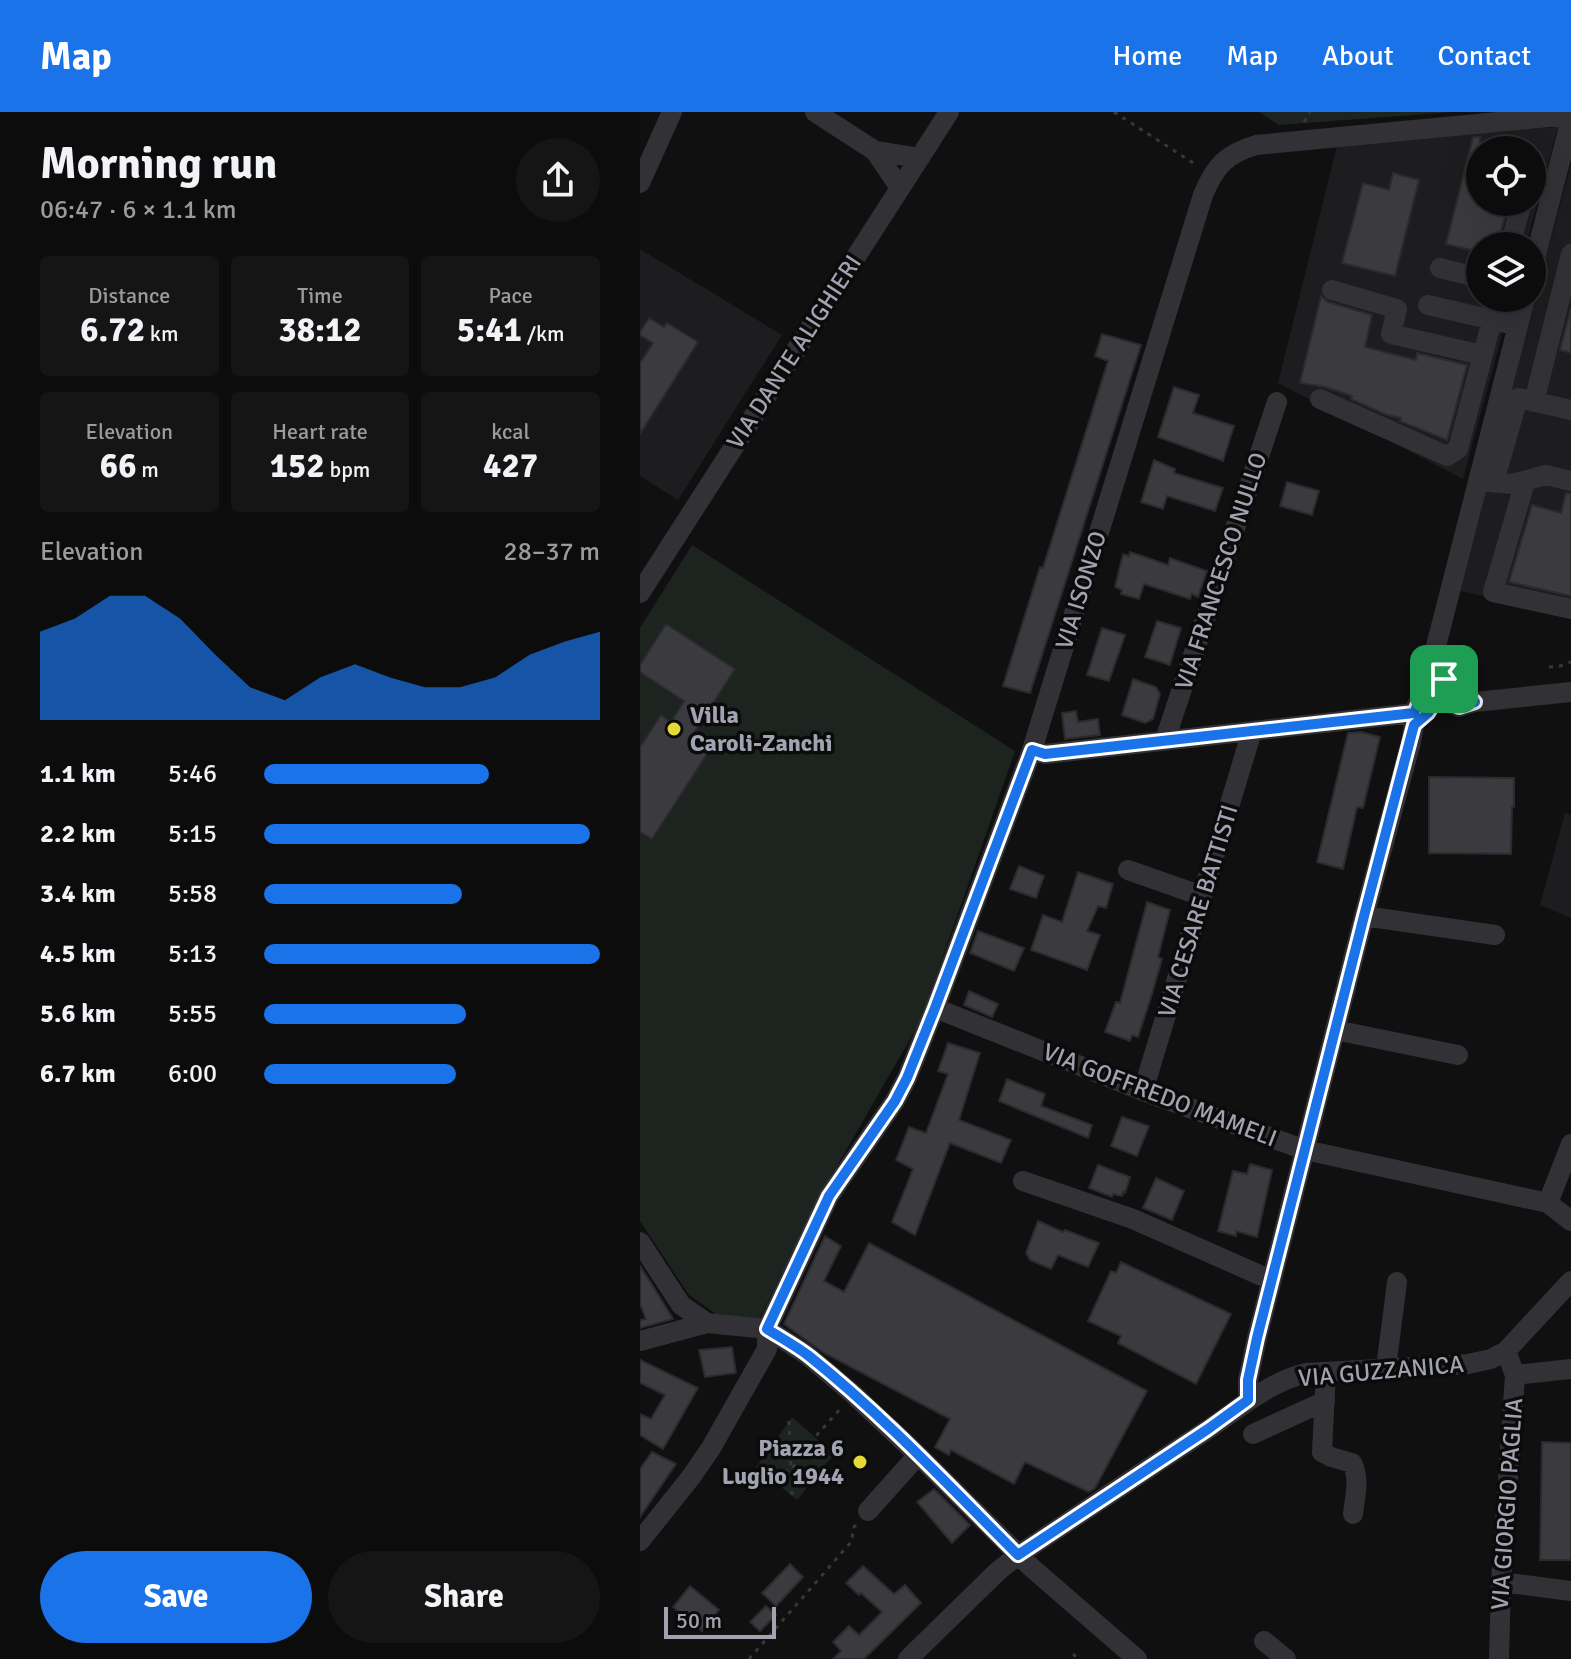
<!DOCTYPE html>
<html lang="en">
<head>
<meta charset="utf-8">
<style>
  :root { --surface:#0c0c0d; --page:#151516; --text:#f1f3f6; --muted:#9a9b9d; --line:#2c2c2e; --accent:#1a73e8 }
  body { margin:0; font-family:Signika,sans-serif; background:var(--page); color:var(--text); height:100vh; display:flex; flex-direction:column; font-size:30px; white-space:nowrap }
  * { box-sizing:border-box; margin:0 }
  p { font-size:26px; color:var(--muted) }
  .icon { flex:none; width:44px; height:44px; fill:none; stroke:currentColor; stroke-width:2; stroke-linecap:round; stroke-linejoin:round }
  .map { position:relative; flex:1; overflow:hidden }
  .panel { display:flex; flex-direction:column; background:var(--surface); width:640px }
  .panel>* { flex:none }
  .tools { position:absolute; left:826px; top:24px; display:grid; gap:16px }
  .tools a { display:grid; place-items:center; width:80px; height:80px; border-radius:50%; background:var(--surface); box-shadow:0 8px 32px #0002,0 0 0 2px var(--line); font-size:40px }
  .scale { position:absolute; left:24px; bottom:20px; width:112px; box-sizing:border-box; padding-left:8px; border:4px solid #a2a3b1; border-top:0; font-size:22px; line-height:28px; white-space:nowrap; color:#a2a3b1; -webkit-text-stroke:6px #0b0b0c; paint-order:stroke }
  .pin { position:absolute; display:grid; place-items:center; width:68px; height:68px; color:#fff; margin:-34px; border-radius:16px; box-shadow:0 4px 12px #0006 }
  .round { display:grid; place-items:center; flex:none; width:84px; height:84px; border-radius:42px; background:var(--page) }
  .headline { display:flex; align-items:center; justify-content:space-between; height:136px; padding:0 40px }
  h1 { font-size:44px; font-weight:800; line-height:60px }
  .figures { display:grid; grid-template-columns:repeat(3,1fr); gap:12px; height:136px; padding:8px 40px }
  .figures div { display:grid; align-content:center; border-radius:8px; background:var(--page); text-align:center }
  .figures b { font-size:34px; font-weight:800 }
  .figures small { font-size:22px; font-weight:400 }
  .figures p { font-size:22px }
  .chart { height:224px; padding:16px 40px }
  .chart p { display:flex; justify-content:space-between }
  .chart svg { width:100%; height:144px; margin-top:8px; fill:var(--accent); opacity:.7 }
  .action { display:flex; gap:16px; margin-top:auto; padding:16px 40px }
  .action a { flex:1; height:92px; border-radius:48px; background:var(--accent); color:#fff; font-size:32px; font-weight:800; line-height:92px; text-align:center }
  .action a+a { background:var(--page); color:var(--text) }
  ul { padding:0 40px; list-style:none; font-size:26px }
  li { display:grid; grid-template-columns:128px 96px 1fr; align-items:center; height:60px }
  li i { height:20px; border-radius:10px; background:var(--accent) }
  header { display:flex; align-items:center; gap:48px; box-sizing:border-box; height:112px; padding:0 40px; background:var(--accent); color:#fff }
  header strong { font-size:38px }
  nav { display:flex; gap:44px; margin-inline-start:auto; font-size:28px }
  main { display:flex; flex:1; min-height:0 }
  .map>svg:first-child { display:block }
  .built { fill:#1d1c1e; fill-rule:evenodd }
  .green { fill:#1d241f }
  .building { fill:#3b3a3e; stroke:#2b2a2d; stroke-width:2 }
  .lines { fill:none; stroke-linecap:round; stroke-linejoin:round }
  .path { stroke:#37373d; stroke-width:3; stroke-dasharray:4 6; stroke-linecap:butt }
  .minor { stroke:#323136; stroke-width:20 }
  .route-casing { stroke:#fff; stroke-width:16 }
  .route { stroke:#1a73e8; stroke-width:10 }
  .poi-dot { fill:#e5d935; stroke:#0b0b0c; stroke-width:3 }
  .labels { text-anchor:middle; dominant-baseline:central; stroke-width:7; stroke-linejoin:round; paint-order:stroke }
  .street-label { font-size:24px; fill:#a2a3b1; stroke:#0b0b0c }
  .poi-label { font-size:24px; font-weight:bold; fill:#a2a3b1; stroke:#0b0b0c; text-anchor:start }
</style>
</head>
<body>
<header>
<strong>Map</strong>
<nav><a>Home</a><a>Map</a><a>About</a><a>Contact</a></nav>
</header>
<main>
<section class="panel">
<div class="headline"><div><h1>Morning run</h1><p>06:47 · 6 × 1.1 km</p></div><a class="round"><svg class="icon" aria-label="share" viewBox="0 0 24 24"><path d="M12 15V3M7 8l5-5 5 5M5 13v7h14v-7"/></svg></a></div>
<div class="figures">
<div><p>Distance</p><b>6.72<small> km</small></b></div>
<div><p>Time</p><b>38:12</b></div>
<div><p>Pace</p><b>5:41<small> /km</small></b></div>
</div>
<div class="figures">
<div><p>Elevation</p><b>66<small> m</small></b></div>
<div><p>Heart rate</p><b>152<small> bpm</small></b></div>
<div><p>kcal</p><b>427</b></div>
</div>
<div class="chart"><p><span>Elevation</span>28–37 m</p>
<svg viewBox="0 0 160 44" preserveAspectRatio="none"><path d="M0 44V17L10 13L20 6L30 6L40 13L50 24L60 34L70 38L80 31L90 27L100 31L110 34L120 34L130 31L140 24L150 20L160 17V44z"/></svg>
</div>
<ul>
<li><b>1.1 km</b>5:46<i style="width:67%"></i></li>
<li><b>2.2 km</b>5:15<i style="width:97%"></i></li>
<li><b>3.4 km</b>5:58<i style="width:59%"></i></li>
<li><b>4.5 km</b>5:13<i style="width:100%"></i></li>
<li><b>5.6 km</b>5:55<i style="width:60%"></i></li>
<li><b>6.7 km</b>6:00<i style="width:57%"></i></li>
</ul>
<div class="action"><a>Save</a><a>Share</a></div>
</section>
<div class="map">
<svg width="931" height="1547" viewBox="0 0 931 1547">
  <rect width="100%" height="100%" fill="#101011"/>
  <path class="built" d="M918,15L886,134H840V186H872L823,367L638,271L698,30ZM840,38H892V90H840Z
    M931,52V503L816,478Z
    M0,137L142,223L38,388L0,364Z
    M925,701L931,703V806L900,793Z"/>
  <path class="green" d="M619,0H814L639,13Z
    M52,433L375,639L280,910L182,1080L118,1210L76,1202L49,1183L0,1109V516Z
    M152,1305L194,1342L157,1388L116,1355Z"/>
  <path class="building" d="M833,25H840V90H869L857,134H840V140L806,132Z
    M753,61L779,68L755,164L702,151L723,71L749,78Z
    M681,184L688,190L732,203L725,235L776,248L777,241L827,253L807,328L760,309L761,306L747,303L711,287L712,284L685,275L660,271Z
    M931,196V241L920,238Z
    M9,206L24,215L27,211L58,230L0,322V251L13,231L0,223V220Z
    M462,222L501,233L390,581L363,574L400,455L403,456L468,249L455,244Z
    M534,275L559,283L553,301L594,314L583,349L518,325Z
    M514,348L535,357L534,361L583,376L575,399L527,384L523,397L501,390Z
    M647,370L679,379L672,403L640,394Z
    M926,381L931,382V484L869,470L892,393L921,401Z
    M490,440L528,453L530,446L567,459L558,485L552,482L550,487L504,472L499,487L481,482L482,478L475,475L483,442L489,444Z
    M517,509L541,516L530,553L505,545Z
    M26,512L95,557L52,624L71,636L12,727L0,720V635L21,603L31,610L44,589L0,560V553Z
    M462,516L485,523L469,569L447,563Z
    M493,567L516,575L520,582L513,607L505,611L482,603Z
    M436,599L438,610L458,607L460,623L425,627L422,601Z
    M721,620L740,625L723,696L717,695L703,757L677,750L708,621Z
    M789,665L874,666V695H872L871,742L789,741Z
    M379,754L404,764L396,786L370,777Z
    M438,760L473,772L466,796L458,794L447,819L460,823L447,858L391,838L403,803L422,810Z
    M507,790L530,798L518,845L522,847L512,882L498,925L492,923L490,929L465,920L476,890L480,891Z
    M338,819L384,836L374,859L330,841Z
    M329,879L358,892L352,905L324,893Z
    M308,931L340,941L319,1008L371,1028L361,1051L310,1031L275,1123L252,1110L273,1057L256,1048L269,1015L286,1021L308,962L298,959Z
    M367,967L405,982L401,994L452,1013L448,1026L359,989Z
    M482,1005L509,1014L497,1044L471,1034Z
    M610,1052L632,1058L617,1125L596,1119V1124L578,1119L593,1059L607,1062Z
    M458,1053L490,1065L485,1081L483,1080L482,1084L473,1082L472,1085L449,1076Z
    M516,1066L544,1079L532,1108L503,1096Z
    M398,1109L423,1120L425,1118L459,1131L448,1155L418,1143L411,1157L390,1148L386,1141Z
    M185,1124L201,1134L184,1169L204,1180L229,1131L507,1279L455,1376L449,1380L385,1350L374,1372L311,1338L309,1343L295,1335L310,1307L184,1241L144,1212Z
    M481,1150L591,1202L556,1272L478,1231L481,1224L448,1209L471,1159L476,1161Z
    M0,1154L13,1174L33,1207L0,1216V1208L6,1207L0,1192Z
    M92,1235L96,1261L65,1265L59,1238Z
    M0,1248L58,1276L23,1337L0,1323V1302L11,1307L25,1283L0,1271Z
    M902,1330L931,1331V1448H900Z
    M12,1340L36,1352L0,1405V1357Z
    M294,1377L330,1413L312,1431L277,1390Z
    M150,1452L163,1465L136,1494L122,1481Z
    M223,1454L254,1482L265,1473L281,1491L224,1547H193L201,1539L193,1530L209,1514L219,1523L242,1500L221,1481L219,1483L206,1471Z
    M50,1474L79,1498L62,1519L33,1495Z
    M126,1494L136,1503L120,1519L110,1510Z"/>
  <g class="lines">
    <path class="path" d="M474,0L558,54
      M664,10L670,0
      M909,555L920,554L931,550
      M149,1309L152,1385
      M124,1362L151,1358L175,1325L202,1295
      M433,1542L438,1547
      M109,1547L212,1429L213,1416L218,1411"/>
    <path class="minor" d="M175,0L235,39L260,76
      M235,39L280,46
      M0,71L32,0
      M870,134L882,90
      M800,156L840,166
      M892,158L931,7
      M692,178L757,197L751,222L842,243
      M788,193L866,211
      M680,287L807,344L818,337L852,208L857,186
      M883,287L931,298
      M894,290L931,142
      M838,369L872,372L906,363L931,369
      M854,370L878,286
      M885,370L853,480L931,497
      M0,481L309,0
      M795,538C797,541 800,545 802,549C803,552 809,579 808,581C806,587 803,587 799,590L787,588L782,577L784,570L794,564L804,567
      M784,570L785,556L795,538L885,186
      M803,588L819,595L835,590L931,580
      M525,628L637,290
      M392,638L405,642L774,601
      M488,758L562,784
      M724,804L855,823
      M295,896L503,979L665,1038L908,1091L931,1109
      M695,918L818,943
      M503,979L612,619
      M383,1069L493,1107L631,1168
      M908,1091L931,1032
      M0,1130L41,1193L67,1211L127,1217L166,1242L213,1282L278,1343L392,1456L497,1547
      M0,1229L67,1211
      M746,1256L757,1170
      M686,1260L682,1340L691,1345L712,1351C720,1366 715,1385 713,1402
      M875,1263L931,1257
      M608,1288V1268L617,1226L724,804L771,630L774,613V599L783,581
      M613,1322L685,1289
      M228,1399L278,1343
      M0,1429L51,1365L71,1336L127,1237V1217L189,1084L255,989L267,966L295,896L392,638L563,83C575,54 586,42 616,33L931,3
      M861,1470L931,1479
      M624,1529L646,1547
      M268,1547L357,1460L378,1443C440,1402 502,1360 564,1320C598,1298 626,1271 666,1261L828,1252L851,1247L866,1239L931,1169
      M859,1547L861,1470L875,1263L866,1239"/>
  </g>
  <g class="lines">
    <g class="route-casing">
      <path id="route" d="M794,564C808,566 824,580 835,590L819,595L803,588L795,590L788,601L774,613L724,804L617,1226L608,1268V1288L568,1317L378,1443C310,1375 244,1304 169,1244C156,1234 141,1226 127,1217L189,1084L255,989L267,966L295,896L392,638L405,642L774,601L783,581L784,570Z"/>
    </g>
    <use href="#route" class="route"/>
  </g>
  <g class="poi-dot">
    <circle cx="34" cy="617" r="8"/>
    <circle cx="220" cy="1350" r="8"/>
  </g>
  <g class="labels">
    <g class="street-label">
      <text transform="translate(154 240) rotate(-57)">VIA DANTE ALIGHIERI</text>
      <text transform="translate(581 459) rotate(-72)">VIA FRANCESCO NULLO</text>
      <text transform="translate(441 478) rotate(-73)">VIA ISONZO</text>
      <text transform="translate(558 799) rotate(-73)">VIA CESARE BATTISTI</text>
      <text transform="translate(520 983) rotate(21)">VIA GOFFREDO MAMELI</text>
      <text transform="translate(741 1259) rotate(-5)">VIA GUZZANICA</text>
      <text transform="translate(867 1392) rotate(-86)">VIA GIORGIO PAGLIA</text>
    </g>
    <g class="poi-label">
      <text x="50" y="603">Villa<tspan x="50" dy="28">Caroli-Zanchi</tspan></text>
      <text x="204" y="1336" text-anchor="end">Piazza 6<tspan x="204" dy="28">Luglio 1944</tspan></text>
    </g>
  </g>
</svg>
<div class="tools">
<a><svg class="icon" aria-label="locate" viewBox="0 0 24 24"><circle cx="12" cy="12" r="6"/><path d="M12 2v4M12 18v4M2 12h4M18 12h4"/></svg></a>
<a><svg class="icon" aria-label="layers" viewBox="0 0 24 24"><path d="M12 4l9 5-9 5-9-5zM3 14l9 5 9-5"/></svg></a>
</div>
<div class="scale">50 m</div>
<div class="pin" style="left:804px;top:567px;background:#1e9e55"><svg class="icon" aria-label="arrive" viewBox="0 0 24 24"><path d="M6 21V4h12l-3 4 3 4H6"/></svg></div>
</div>
</main>
</body>
</html>
